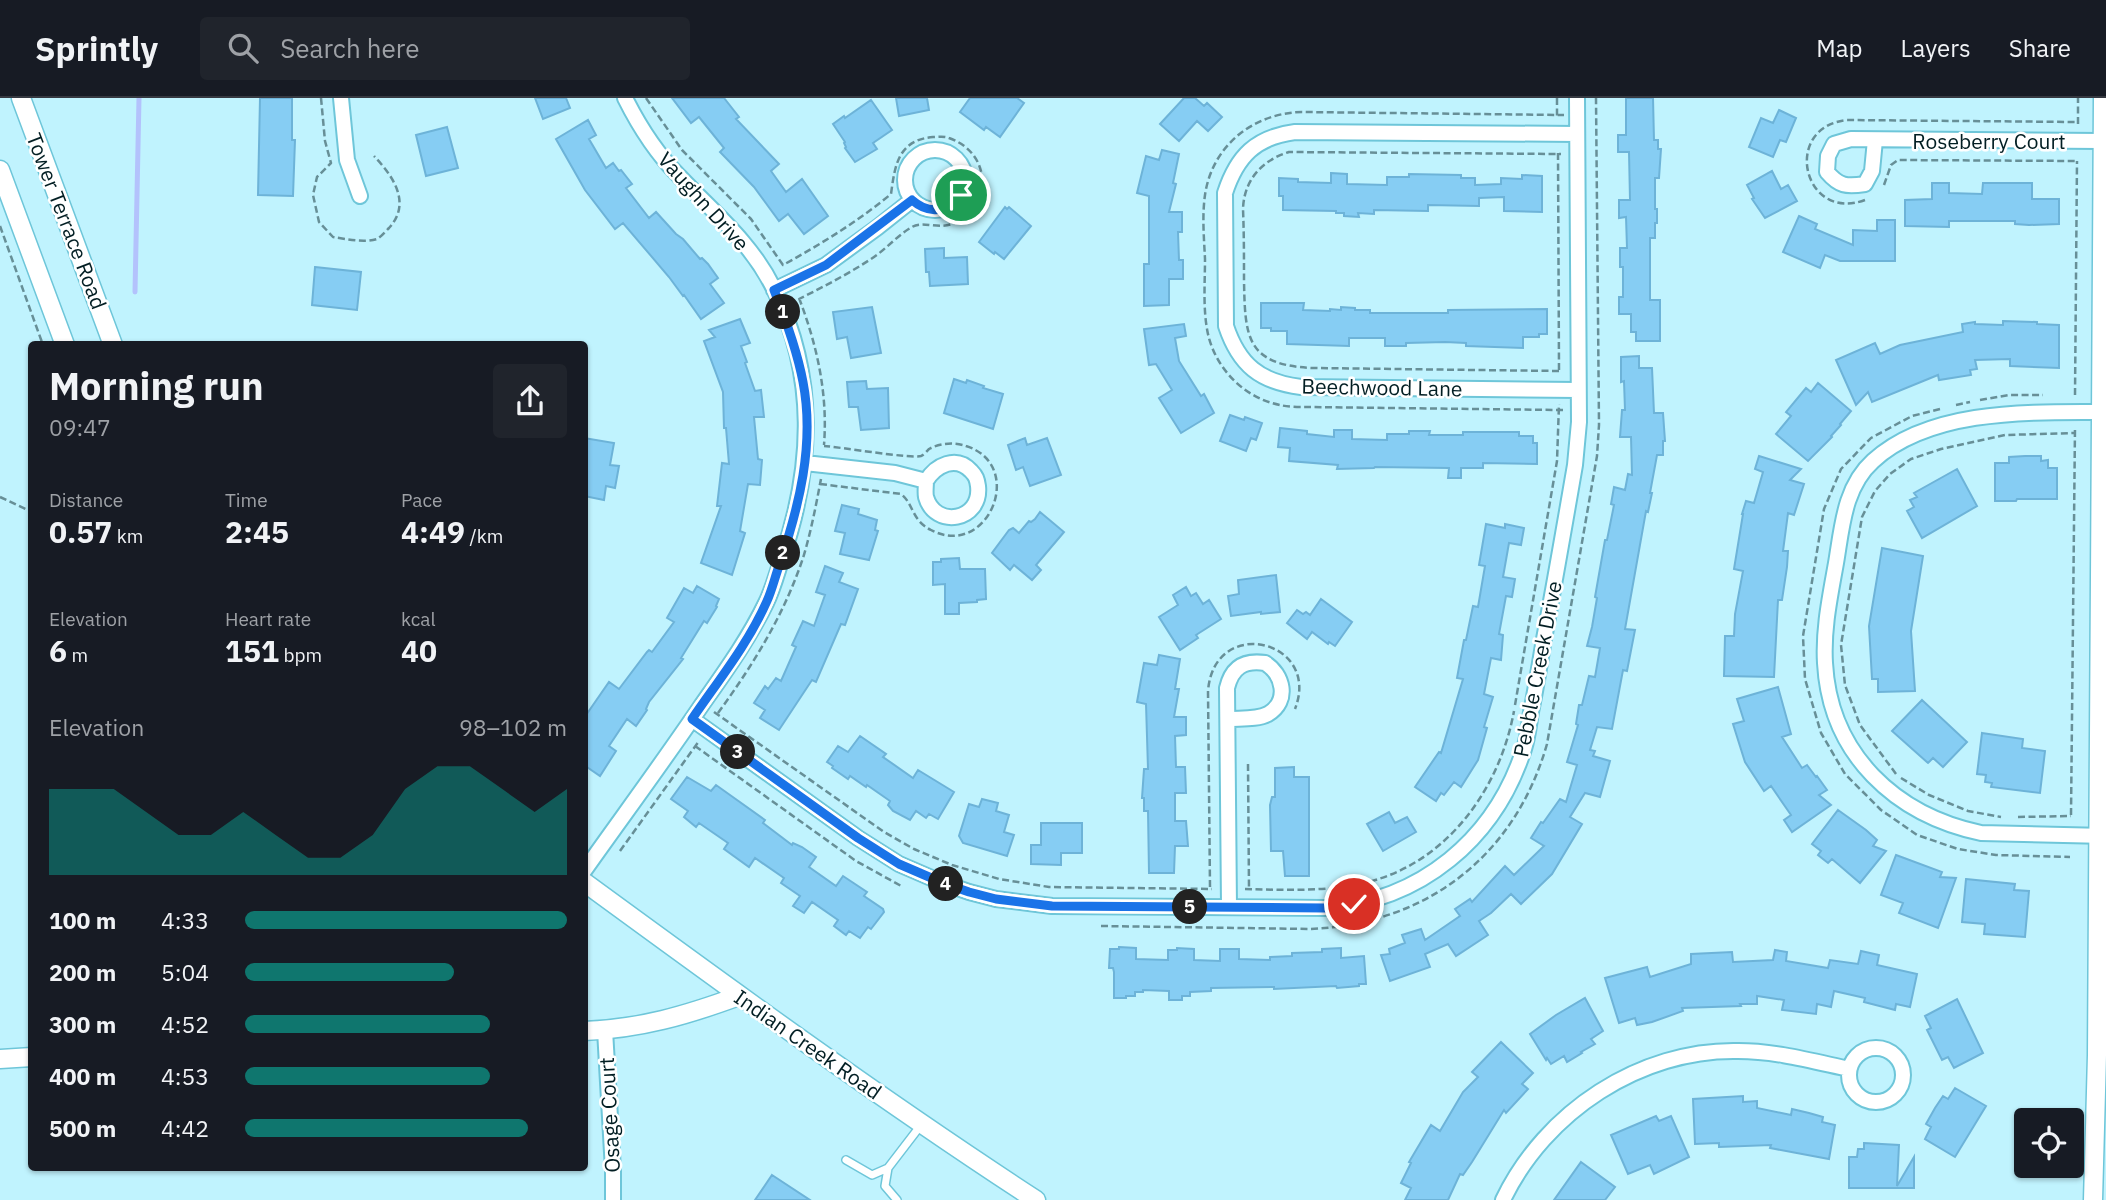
<!DOCTYPE html>
<html lang="en">
<head>
<meta charset="utf-8">
<style>
  :root { --surface:#171b24; --page:#20242c; --text:#f1f3f6; --muted:#9ea1a6; --line:#363941; --accent:#0f766e }
  body { margin:0; font-family:"IBM Plex Sans",sans-serif; background:var(--page); color:var(--text); height:100vh; display:flex; flex-direction:column; font-size:26px; white-space:nowrap }
  * { box-sizing:border-box; margin:0 }
  p { font-size:23px; color:var(--muted) }
  .icon { flex:none; width:38px; height:38px; fill:none; stroke:currentColor; stroke-width:2; stroke-linecap:round; stroke-linejoin:round }
  .map { position:relative; flex:1; overflow:hidden }
  .sheet { position:absolute; left:28px; top:243px; width:560px; height:830px; display:flex; flex-direction:column; background:var(--surface); border-radius:7px; box-shadow:0 2px 5px #0004 }
  .sheet>* { flex:none }
  .controls { position:absolute; left:2014px; top:1010px; display:grid; gap:14px }
  .controls a { display:grid; place-items:center; width:70px; height:70px; border-radius:7px; background:var(--surface); box-shadow:0 2px 5px #0004; font-size:35px }
  .pin { position:absolute; display:grid; place-items:center; width:60px; height:60px; color:#fff; margin:-30px; border:4px solid #fff; border-radius:50%; box-shadow:0 2px 7px #0007 }
  .km { position:absolute; width:35px; height:35px; margin:-18px; border-radius:50%; background:#222; color:#fff; font-size:19px; line-height:35px; text-align:center }
  .round { display:grid; place-items:center; flex:none; width:74px; height:74px; border-radius:7px; background:var(--page) }
  .summary { display:flex; align-items:center; justify-content:space-between; height:119px; padding:0 21px }
  h1 { font-size:38px; font-weight:700; line-height:52px }
  .metrics { display:grid; grid-template-columns:repeat(3,1fr); gap:10px; height:119px; padding:7px 21px }
  .metrics div { display:grid; align-content:center }
  .metrics b { font-size:30px; font-weight:700 }
  .metrics small { font-size:19px; font-weight:400 }
  .metrics p { font-size:19px }
  .chart { height:196px; padding:14px 21px }
  .chart p { display:flex; justify-content:space-between }
  .chart svg { width:100%; height:126px; margin-top:7px; fill:var(--accent); opacity:.7 }
  ul { padding:0 21px; list-style:none; font-size:23px }
  li { display:grid; grid-template-columns:112px 84px 1fr; align-items:center; height:52px }
  li i { height:18px; border-radius:9px; background:var(--accent) }
  header { display:flex; align-items:center; gap:42px; box-sizing:border-box; height:98px; padding:0 35px; background:var(--surface); border-bottom:2px solid var(--line) }
  header strong { font-size:33px }
  nav { display:flex; gap:38px; margin-inline-start:auto; font-size:24px }
  .search { width:490px; height:63px; background:var(--page); display:flex; align-items:center; gap:18px; box-sizing:border-box; padding:0 24px; border-radius:7px; color:var(--muted); font-size:26px }
  .map>svg:first-child { display:block }
  .lines { fill:none; stroke-linecap:round; stroke-linejoin:round }
  .stream { stroke:#b3c2fc; stroke-width:5 }
  .building { fill:#86cdf3; stroke:#6db3d8; stroke-width:2 }
  .service-casing { stroke:#6ec6d9; stroke-width:10 }
  .minor-casing { stroke:#6ec6d9; stroke-width:18 }
  .tertiary-casing { stroke:#6ec6d9; stroke-width:21 }
  .path { stroke:#678f97; stroke-width:2.5; stroke-dasharray:7 3.5; stroke-linecap:butt }
  .service { stroke:#fff; stroke-width:7 }
  .minor { stroke:#fff; stroke-width:14 }
  .tertiary { stroke:#fff; stroke-width:18 }
  .route-casing { stroke:#fff; stroke-width:14 }
  .route { stroke:#1a73e8; stroke-width:9 }
  .labels { text-anchor:middle; dominant-baseline:central; stroke-width:5; stroke-linejoin:round; paint-order:stroke }
  .street-label { font-size:21px; fill:#021e23; stroke:#fff }
</style>
</head>
<body>
<header>
<strong>Sprintly</strong>
<div class="search"><svg class="icon" aria-label="search" viewBox="0 0 24 24"><circle cx="10" cy="10" r="6"/><path d="M15 15l6 6"/></svg>Search here</div>
<nav><a>Map</a><a>Layers</a><a>Share</a></nav>
</header>
<div class="map">
<svg width="2106" height="1102" viewBox="0 0 2106 1102">
  <rect width="100%" height="100%" fill="#c0f3fe"/>
  <g class="lines">
    <path class="stream" d="M135,194L139,0"/>
  </g>
  <path class="building" d="M260,0H292V42H295L293,98L258,97Z
    M535,0H566L570,10L543,21Z
    M672,0H724L739,19L736,21L779,66L771,73L786,94L802,81L828,118L804,136L788,116L779,123L754,89L720,54L724,50L699,19L691,25Z
    M896,0H927L929,12L899,18Z
    M970,0H1017L1024,5L1000,39L986,29L984,32L960,14Z
    M1184,0H1195L1204,8L1207,5L1222,19L1208,33L1197,23L1179,43L1160,26Z
    M1626,0H1653L1654,42H1658V51H1661L1659,80H1655V111H1657V125H1655V140H1650V202H1660V243H1636V234H1631V216H1619V199H1623V169H1620V150H1627L1626,119L1619,120V102H1630L1629,54H1618V37H1626Z
    M871,2L892,32L873,45L877,51L855,64L845,50L846,49L844,45L845,44L833,26L844,18L845,20Z
    M1779,12L1796,20L1786,44L1780,42L1773,59L1749,49L1761,20L1773,25Z
    M588,22L596,37L589,41L606,70L613,65L619,73L621,72L632,86L626,90L649,120L656,114L676,136L683,141L700,161L702,160L708,166L718,180L710,186L724,205L701,221L684,197L683,198L669,179L623,125L615,131L585,92L556,41Z
    M447,29L458,70L426,78L416,37Z
    M1162,52L1179,56L1173,85L1176,86L1169,114H1182V134H1178L1179,162H1183V181H1169V207L1144,208V166H1149V98L1137,95L1146,58L1159,62Z
    M1772,73L1781,91L1788,87L1797,103L1765,120L1752,101L1754,100L1747,87Z
    M1331,75L1347,76V86L1387,87V79H1409V76L1461,77V80H1475V87L1501,86V80L1522,81V77L1542,78V114L1504,113V99L1479,100V108L1428,107V113L1374,112V116L1358,115L1359,119L1344,118V115H1336V113L1283,112V98H1279V80L1298,81V84L1331,85Z
    M1932,85H1949V95L1982,96L1983,85H2032V101H2059V126L2029,127L2015,126V123H1949V129L1905,128V102L1932,101Z
    M1005,109L1007,111L1009,109L1031,128L1004,161L995,154L994,156L979,144Z
    M1799,118L1817,126L1815,131L1853,147V132L1877,133V122H1895V163H1840L1825,157L1820,170L1783,154Z
    M944,150V160L967,159L968,186L930,188L929,174H926L925,151Z
    M315,169L361,174L357,212L312,207Z
    M1261,205H1304L1303,212L1330,213V211L1341,212V209L1355,210V212H1370V215H1448V212L1547,211V236H1539V239H1523V250L1466,248V245L1445,244L1406,245V248H1385V240H1349V248L1287,246V233H1271V230H1261Z
    M872,209L881,255L851,260L847,239L837,241L833,214Z
    M740,221L750,245L741,248L747,264L745,265L755,293L761,292L764,319H754L758,361L762,362L760,387L748,386L740,433L745,435L732,477L701,465L721,408H717L722,365L729,366L726,330H724L723,294L704,243L715,239L709,232Z
    M2003,223L2037,224V226L2059,227V270L2010,268V261L1975,262L1977,271L1970,272L1971,277L1939,282L1938,277L1872,304L1868,294L1856,307L1836,262L1875,245L1880,256L1900,247L1963,234L1962,226L1975,224V226L2003,227Z
    M1184,226L1186,238L1175,240L1179,263L1201,298L1204,296L1214,315L1181,335L1159,300L1172,292L1156,266L1149,267L1144,231Z
    M1639,258V270H1652L1654,315H1663L1665,343H1663V357H1657L1650,395H1652L1648,414L1646,413L1625,531L1635,532L1627,573L1623,572L1612,631L1597,629L1590,652L1595,653L1593,658L1610,663L1600,699L1585,695L1570,719L1582,726L1552,776L1521,806L1511,796L1491,815L1479,823L1488,837L1456,858L1448,846L1425,856L1430,869L1390,883L1381,857L1390,856L1389,851L1405,845L1402,837L1421,831L1425,842L1460,818L1455,811L1470,801L1472,804L1505,768L1514,777L1544,748L1531,740L1541,724L1543,725L1560,701L1566,704L1577,667L1567,664L1578,627L1576,626L1579,607H1582L1589,578L1595,579L1600,550L1587,548L1592,529L1597,500L1595,499L1605,442H1607L1614,407L1611,406L1614,389L1625,392L1628,376L1632,377L1631,339H1620L1622,312H1625L1624,283L1621,284V259Z
    M954,281L966,285L967,282L984,288L983,290L1003,296L993,331L944,315Z
    M866,283L867,291L888,290L889,330L861,332L858,309H849L847,284Z
    M1818,285L1851,313L1840,326L1841,327L1831,338L1832,339L1808,363L1776,336L1791,318L1786,314L1806,290L1811,294Z
    M1230,317L1244,322L1245,319L1262,325L1256,342L1251,340L1246,353L1220,343Z
    M1280,330L1307,333V336L1334,339V332H1352V341L1387,342V336H1409V333H1430L1429,337H1463V334H1519V338H1533V345H1537V366L1483,365V370H1461V380H1448L1449,370L1375,369L1374,370L1337,371L1338,367L1289,363L1290,350L1278,349Z
    M584,340L614,345L610,367L619,368L615,390L606,388L604,402L584,398Z
    M1025,340L1027,347L1047,340L1061,377L1030,388L1023,369L1016,372L1008,347Z
    M1759,358L1801,371L1790,382L1804,386L1794,417L1788,415L1783,453H1788L1787,469L1782,502H1778L1774,579L1724,578L1725,538H1734L1735,516L1743,473L1734,471L1743,416H1742L1746,403L1754,405L1763,374L1755,371Z
    M2025,358H2041V363L2048,362V370H2057V401H2017L2016,403H1995V365H2009V359Z
    M1957,371L1977,408L1922,440L1907,413L1914,409L1910,402L1917,399L1914,395Z
    M842,407L859,411L858,416L877,422L875,432L878,433L869,462L840,456L845,435L835,433Z
    M1040,414L1064,434L1036,467L1041,472L1032,482L1014,467L1010,472L992,455L1009,432L1013,430L1019,435L1029,423L1031,424L1035,421Z
    M1486,426L1505,430V426L1524,430L1521,447L1509,445L1503,479L1515,481L1512,499L1506,498L1499,536L1503,537L1501,562L1491,560L1484,596L1493,599L1484,629L1487,630L1478,662L1461,689L1454,684L1444,697L1441,695L1436,703L1415,689L1439,654L1441,655L1463,581L1457,580L1464,542H1466L1473,508L1478,509L1485,468L1479,467Z
    M1882,450L1923,458L1911,533L1915,593L1878,594V581H1872L1869,528Z
    M959,460L960,471H985L986,501L977,502V504L959,505V516H945V486L933,487V464H941V461Z
    M825,468L843,475L839,484L858,491L845,527L841,526L816,584L812,582L779,632L760,620L765,612L754,605L765,588L768,591L776,580L781,583L796,549L792,547L803,523L814,528L825,497L816,494Z
    M1276,477L1280,514L1261,516V514L1231,518L1228,498L1239,496L1238,482Z
    M697,488L719,501L716,508L717,509L707,525L704,523L681,560L683,561L649,604L646,611L647,612L636,628L627,621L609,648L616,653L600,678L584,667V620L609,584L619,591L647,554L649,552L652,554L674,524L667,520L684,490L693,495Z
    M1186,489L1191,498L1196,495L1203,506L1209,502L1221,521L1196,537L1198,540L1180,552L1159,519L1178,507L1173,497Z
    M1321,501L1352,524L1335,548L1329,544L1328,546L1312,534L1307,541L1287,525L1297,512L1303,516L1306,514L1310,517Z
    M1159,557L1180,561L1175,591H1179L1174,619H1186V637L1175,638L1176,669H1185L1186,695H1175V723H1186L1188,748H1175L1174,775H1149L1148,713H1144V700H1142L1144,671H1148L1146,606L1137,604L1144,565L1157,567Z
    M1778,589L1791,636L1782,639L1802,670L1807,667L1816,679L1817,678L1827,692L1819,697L1831,707L1792,734L1784,722L1791,717L1771,688L1764,693L1745,664L1733,626L1744,623L1737,601Z
    M1922,602L1967,644L1943,669L1933,660L1928,665L1892,633Z
    M1982,635L2023,641L2022,650L2045,653L2040,695L1991,689L1992,685L1985,684L1986,677L1977,676Z
    M860,638L886,656L883,659L913,680L918,672L954,694L938,721L929,716L926,720L916,713L910,722L893,713L888,707L890,703L867,687L866,689L850,678L848,681L832,670L833,668L827,664L838,648L848,654Z
    M1294,669V679H1309V778H1285L1283,753H1271L1270,707L1272,699H1275V670Z
    M687,679L711,693L716,687L765,722L763,725L792,747L793,745L802,749L816,759L809,769L836,788L843,778L867,794L864,798L883,811L884,814L871,831L868,829L860,840L849,833L846,837L834,828L838,822L812,804L804,815L793,808L800,798L781,785L784,780L755,760L749,769L724,751L728,745L699,725L696,729L684,719L688,713L671,701Z
    M982,701L998,705L996,713L1009,717L1004,734L1014,737L1007,758L963,745L959,738L969,706L979,709Z
    M1838,712L1866,732L1877,742L1873,748L1886,753L1860,785L1832,761L1828,765L1818,757L1821,753L1812,746Z
    M1389,714L1395,725L1407,719L1416,734L1383,753L1367,726Z
    M1041,725H1082V755H1061V767L1031,766V747H1041Z
    M1896,757L1942,774L1940,779L1956,780L1938,830L1899,815L1903,805L1881,797Z
    M1966,781L2015,786L2014,792L2029,793L2025,839L1984,836L1985,826L1962,824Z
    M1119,849L1136,850V861L1168,862V852H1177V850L1194,851V862L1220,863V851H1239V861L1270,862V859L1292,858V855L1322,854V851L1341,850V860L1364,858L1366,886H1359V888L1337,890L1336,888L1274,891V889L1211,890V893L1190,894V898H1182V902H1169V893L1143,892V894H1135V898H1126V900H1114V874L1113,870H1109L1110,851H1119Z
    M1775,852L1787,854L1786,863L1828,870L1830,862L1858,866L1861,853L1879,857L1877,867L1917,876L1910,909L1896,906L1895,912L1864,904L1865,900L1834,893L1831,909L1817,906L1816,916L1782,912L1784,902L1757,898V906H1740L1741,908L1682,910L1683,913L1652,924L1637,927L1635,920L1619,925L1605,880L1647,869L1650,879L1691,866V856L1732,854L1733,864L1773,862Z
    M1585,900L1603,933L1591,941L1595,946L1581,954L1582,955L1567,964L1564,958L1551,966L1547,960L1546,962L1530,936L1556,917Z
    M1957,901L1983,955L1954,970L1948,959L1942,962L1927,932L1931,930L1925,918Z
    M1501,944L1533,975L1522,986L1528,991L1506,1015L1504,1012L1472,1064L1463,1077L1460,1076L1448,1102H1405L1411,1090L1401,1085L1411,1065L1409,1064L1431,1027L1440,1033L1463,994L1478,979L1472,974Z
    M1955,990L1986,1008L1955,1059L1925,1041L1931,1029L1926,1026L1935,1010L1943,998L1948,1001Z
    M1743,998V1004L1757,1003V1010L1791,1017L1792,1011L1809,1015L1823,1019L1822,1024L1835,1027L1829,1061L1770,1050L1771,1047L1719,1049V1045L1695,1046L1693,1001Z
    M1656,1018L1659,1023L1671,1018L1689,1059L1654,1076L1650,1067L1628,1076L1611,1037Z
    M1864,1045L1899,1047L1897,1088L1914,1059V1090H1849V1059H1857L1858,1051H1864Z
    M1581,1064L1615,1089L1605,1102H1554Z
    M772,1077L810,1102H755Z"/>
  <g class="lines">
    <g class="service-casing">
      <path id="service" d="M846,1062L872,1077L888,1070
        M897,1102L885,1088L888,1070L921,1027"/>
    </g>
    <g class="minor-casing">
      <path id="minor" d="M341,0L347,62L360,98
        M1577,36L1295,34C1256,39 1237,58 1225,95L1226,228C1239,267 1260,284 1301,289L1578,292
        M1875,42L1872,73L1865,86C1846,89 1839,88 1827,74L1828,58L1834,46L1851,41L2102,43
        M905 82a30 30 0 1 1 60 0a30 30 0 1 1-60 0Z
        M774,192L826,167L878,129L912,102
        M2101,314C2029,314 1930,311 1873,363C1844,389 1842,430 1836,465C1830,499 1823,531 1825,565C1830,657 1896,717 1981,735L2106,738
        M805,365L895,375L926,383C926,388 925,394 926,399C935,431 982,423 978,388C977,381 976,378 971,373C956,357 936,367 926,383
        M692,621L858,740L899,766L943,785L969,794L996,801L1052,808L1325,810C1421,803 1495,741 1524,651C1528,639 1529,626 1531,614C1536,590 1540,565 1544,541C1555,483 1565,425 1575,367L1579,324L1577,0
        M1228,621C1240,620 1257,622 1268,616C1290,603 1283,576 1265,565C1244,562 1232,569 1227,590L1229,809
        M584,773C623,718 663,664 701,608C724,575 748,542 766,505C773,491 777,475 782,460C813,369 817,279 774,191C751,144 714,115 679,78C657,56 639,28 625,0
        M605,932L613,1072V1102
        M1849 977a27 27 0 1 1 54 0a27 27 0 1 1-54 0Z
        M1503,1102C1545,1014 1640,951 1738,953C1776,953 1812,963 1849,971"/>
    </g>
    <g class="tertiary-casing">
      <path id="tertiary" d="M21,0L113,247
        M0,72L65,247
        M584,784C733,893 882,1002 1036,1102
        M584,933C640,931 687,917 739,898
        M0,961L32,959
        M2093,1102L2097,957L2103,0"/>
    </g>
    <path class="path" d="M321,0L325,43L331,65L317,79L313,97L319,124L333,139C346,141 364,145 377,141C381,139 386,133 389,130C412,105 393,78 374,58
      M646,0L682,52L751,121L783,167C821,146 857,124 891,96C895,67 898,42 933,39C939,39 944,38 949,40C986,53 994,95 963,120C942,136 925,121 912,129C898,137 887,150 874,159C850,175 825,188 799,201
      M1557,0V18
      M2078,26V0
      M1558,55L1559,272
      M1884,87L1891,67L1898,62L2077,63
      M1865,102C1803,125 1781,29 1847,22L2078,24
      M0,128L43,247
      M799,200C817,247 828,296 824,347
      M1559,273L1312,270C1246,267 1245,239 1244,182C1244,159 1244,135 1243,111C1244,82 1262,62 1289,54L1561,56
      M2075,297L2077,63
      M1980,302L2009,297H2043
      M1956,307L1970,304
      M1940,311L1912,318L1871,340L1841,371L1824,411L1803,538L1805,581L1821,635L1845,676L1881,712L1917,737L1958,751L1996,757L2070,759
      M1563,312L1306,309C1298,309 1288,309 1280,307C1243,300 1213,268 1207,231C1203,208 1205,184 1205,161C1204,140 1202,118 1205,97C1212,48 1253,15 1302,14L1564,17
      M820,386L901,396C914,406 911,422 931,432C988,462 1027,367 966,348C955,344 940,345 929,351C927,353 924,357 921,358C911,361 840,349 824,348
      M0,399L32,414
      M1515,607L1557,363L1559,306
      M714,614L884,734L914,751L952,767L999,781L1049,789L1212,791
      M718,615C753,567 784,517 803,460C811,434 816,407 821,381
      M695,648L856,763L903,789
      M1248,666L1249,791
      M1896,676L1860,627L1845,587L1841,547L1862,419L1875,393L1890,376L1911,361L1941,351L2005,337L2075,335
      M1901,680L1929,697L1968,713L2001,719
      M2071,717L2075,329
      M2018,719L2071,718
      M620,753L699,643
      M1210,789L1208,593C1214,516 1322,542 1295,611
      M1245,791C1286,792 1328,794 1368,784C1448,764 1500,690 1514,613
      M1101,828L1310,831C1427,826 1515,758 1547,646L1597,358L1599,327L1596,0"/>
    <use href="#service" class="service"/>
    <use href="#minor" class="minor"/>
    <use href="#tertiary" class="tertiary"/>
  </g>
  <g class="lines">
    <g class="route-casing">
      <path id="route" d="M961,97C947,114 929,117 912,102L826,167L774,192C786,222 797,252 803,284C815,346 799,409 779,468C775,479 772,492 767,503C748,546 718,583 692,621L858,740L899,766L943,785L969,794L996,801L1052,808L1325,810L1354,806"/>
    </g>
    <use href="#route" class="route"/>
  </g>
  <g class="labels">
    <g class="street-label">
      <text x="1989" y="43">Roseberry Court</text>
      <text transform="translate(704 103) rotate(48)">Vaughn Drive</text>
      <text transform="translate(67 123) rotate(69)">Tower Terrace Road</text>
      <text transform="translate(1382 289) rotate(1)">Beechwood Lane</text>
      <text transform="translate(1537 571) rotate(-79)">Pebble Creek Drive</text>
      <text transform="translate(808 946) rotate(35)">Indian Creek Road</text>
      <text transform="translate(609 1017) rotate(-93)">Osage Court</text>
    </g>
  </g>
</svg>
<div class="controls">
<a><svg class="icon" aria-label="locate" viewBox="0 0 24 24"><circle cx="12" cy="12" r="6"/><path d="M12 2v4M12 18v4M2 12h4M18 12h4"/></svg></a>
</div>
<div class="pin" style="left:961px;top:97px;background:#1e9e55"><svg class="icon" aria-label="arrive" viewBox="0 0 24 24"><path d="M6 21V4h12l-3 4 3 4H6"/></svg></div>
<div class="pin" style="left:1354px;top:806px;background:#d93025"><svg class="icon" aria-label="check" viewBox="0 0 24 24"><path d="M5 12l5 5 9-10"/></svg></div>
<b class="km" style="left:783px;top:214px">1</b>
<b class="km" style="left:783px;top:455px">2</b>
<b class="km" style="left:738px;top:654px">3</b>
<b class="km" style="left:946px;top:786px">4</b>
<b class="km" style="left:1190px;top:809px">5</b>
<section class="sheet">
<div class="summary"><div><h1>Morning run</h1><p>09:47</p></div><a class="round"><svg class="icon" aria-label="share" viewBox="0 0 24 24"><path d="M12 15V3M7 8l5-5 5 5M5 13v7h14v-7"/></svg></a></div>
<div class="metrics">
<div><p>Distance</p><b>0.57<small> km</small></b></div>
<div><p>Time</p><b>2:45</b></div>
<div><p>Pace</p><b>4:49<small> /km</small></b></div>
</div>
<div class="metrics">
<div><p>Elevation</p><b>6<small> m</small></b></div>
<div><p>Heart rate</p><b>151<small> bpm</small></b></div>
<div><p>kcal</p><b>40</b></div>
</div>
<div class="chart"><p><span>Elevation</span>98–102 m</p>
<svg viewBox="0 0 160 44" preserveAspectRatio="none"><path d="M0 44V14L10 14L20 14L30 22L40 30L50 30L60 22L70 30L80 38L90 38L100 30L110 14L120 6L130 6L140 14L150 22L160 14V44z"/></svg>
</div>
<ul>
<li><b>100 m</b>4:33<i style="width:100%"></i></li>
<li><b>200 m</b>5:04<i style="width:65%"></i></li>
<li><b>300 m</b>4:52<i style="width:76%"></i></li>
<li><b>400 m</b>4:53<i style="width:76%"></i></li>
<li><b>500 m</b>4:42<i style="width:88%"></i></li>
</ul>
</section>
</div>
</body>
</html>
